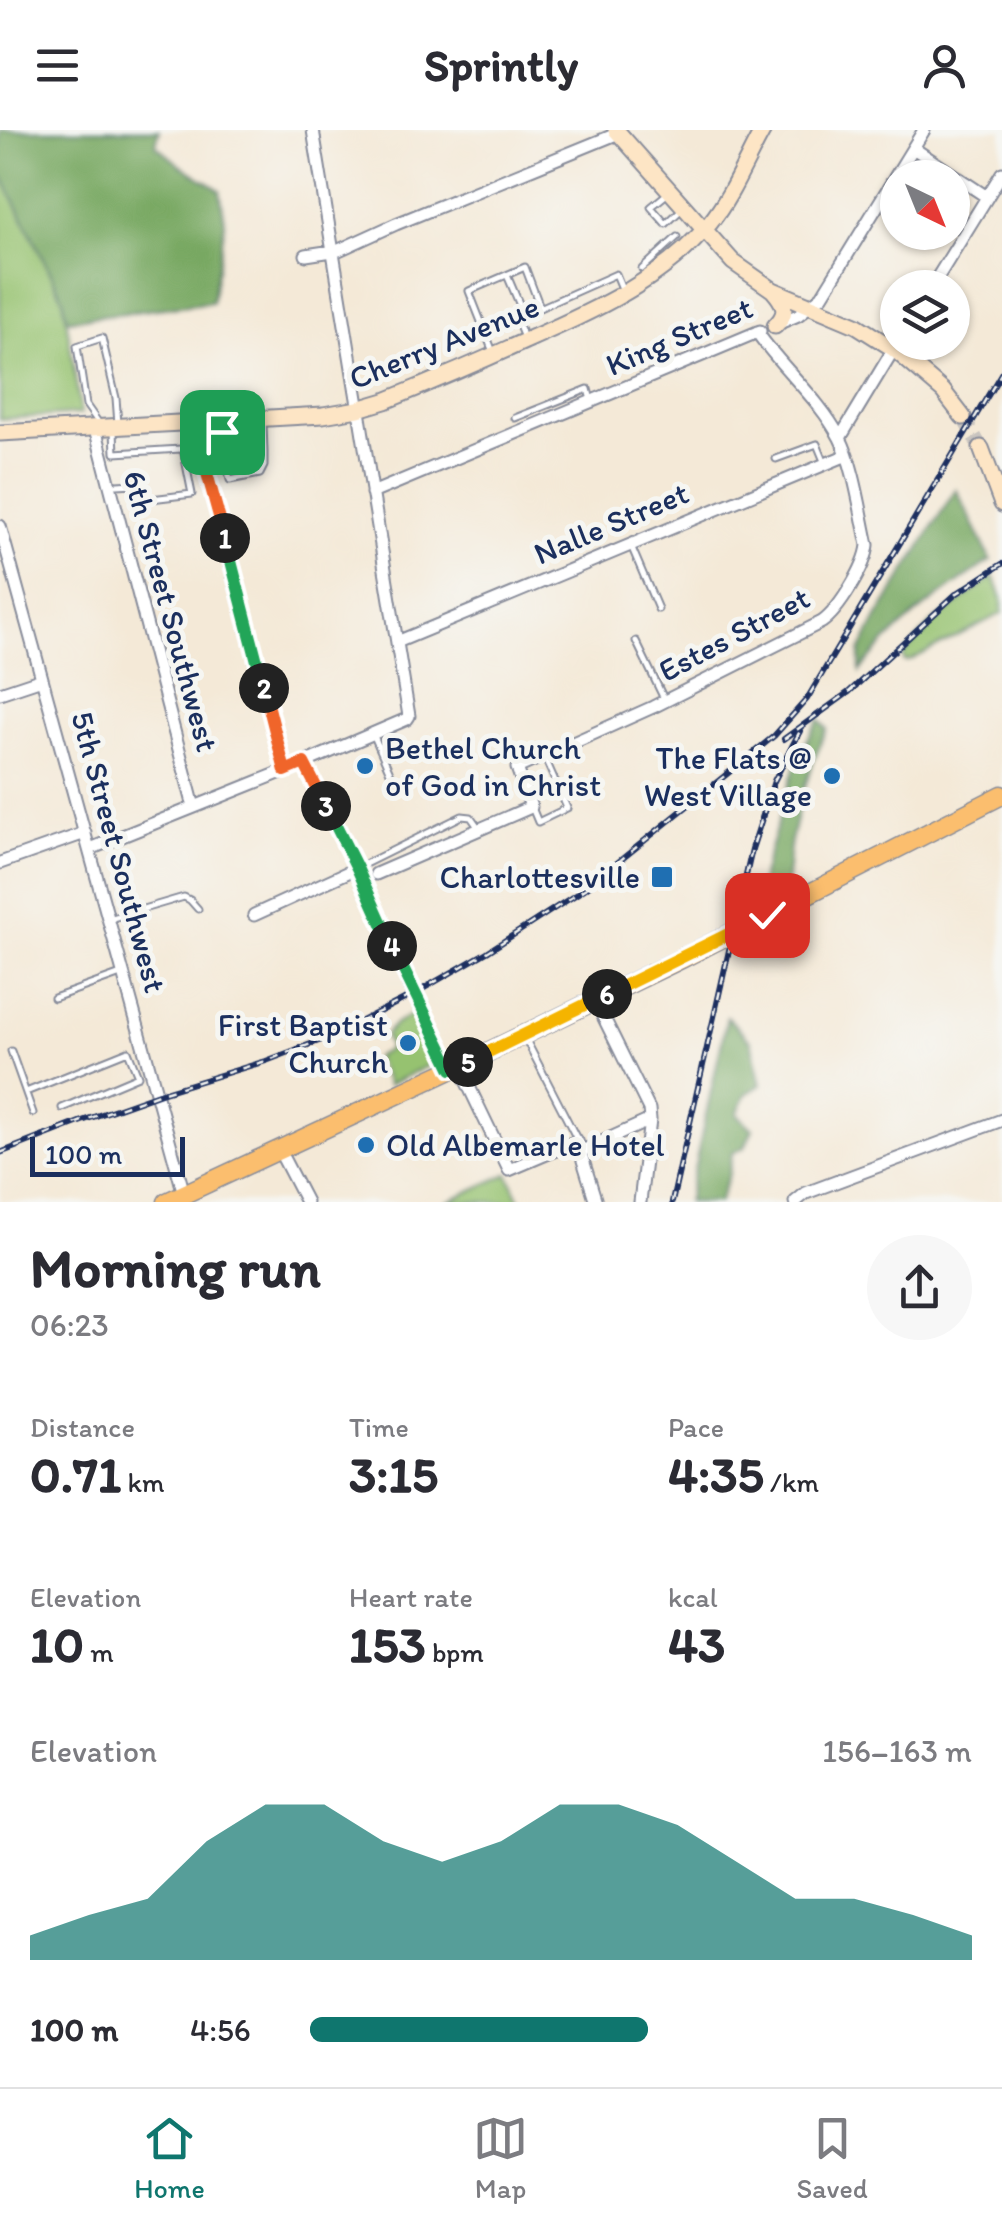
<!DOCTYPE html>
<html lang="en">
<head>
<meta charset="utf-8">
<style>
  :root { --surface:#fff; --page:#f7f7f7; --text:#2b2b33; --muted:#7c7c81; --line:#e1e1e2; --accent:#0f766e }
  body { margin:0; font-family:Itim,sans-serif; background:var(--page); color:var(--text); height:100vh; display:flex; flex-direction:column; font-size:38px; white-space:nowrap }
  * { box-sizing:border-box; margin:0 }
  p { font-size:32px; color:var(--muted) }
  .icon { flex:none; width:55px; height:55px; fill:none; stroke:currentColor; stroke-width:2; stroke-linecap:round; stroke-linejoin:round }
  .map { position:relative; height:1072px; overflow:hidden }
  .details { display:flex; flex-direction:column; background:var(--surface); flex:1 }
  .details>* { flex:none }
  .needle { width:65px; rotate:137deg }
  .buttons { position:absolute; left:880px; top:30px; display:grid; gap:20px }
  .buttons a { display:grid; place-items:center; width:90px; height:90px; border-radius:50%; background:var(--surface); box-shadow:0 2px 8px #0004; font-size:50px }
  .scale { position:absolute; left:30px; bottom:25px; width:155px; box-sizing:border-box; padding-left:10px; border:5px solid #1b2f5e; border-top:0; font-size:28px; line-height:35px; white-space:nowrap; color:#1b2f5e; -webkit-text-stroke:8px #f6f6f2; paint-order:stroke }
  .pin { position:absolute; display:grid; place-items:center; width:85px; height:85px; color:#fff; margin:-42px; border-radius:20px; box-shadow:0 5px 15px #0006 }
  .km { position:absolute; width:50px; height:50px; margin:-25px; border-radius:50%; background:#222; color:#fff; font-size:28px; line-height:50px; text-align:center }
  .round { display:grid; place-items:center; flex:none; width:105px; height:105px; border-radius:52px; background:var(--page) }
  .summary { display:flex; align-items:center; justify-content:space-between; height:170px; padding:0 30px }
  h1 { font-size:55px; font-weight:800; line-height:75px }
  .metrics { display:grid; grid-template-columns:repeat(3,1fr); gap:15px; height:170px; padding:10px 30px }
  .metrics div { display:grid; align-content:center }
  .metrics b { font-size:50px; font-weight:800 }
  .metrics small { font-size:28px; font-weight:400 }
  .metrics p { font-size:28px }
  .chart { height:280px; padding:20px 30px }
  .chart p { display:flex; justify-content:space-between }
  .chart svg { width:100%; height:180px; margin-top:10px; fill:var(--accent); opacity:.7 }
  ul { padding:0 30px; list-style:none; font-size:32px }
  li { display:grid; grid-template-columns:160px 120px 1fr; align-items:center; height:75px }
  li i { height:25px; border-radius:12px; background:var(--accent) }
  header { display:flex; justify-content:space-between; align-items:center; height:130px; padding:0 30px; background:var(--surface); font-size:45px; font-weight:800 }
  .tab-bar { display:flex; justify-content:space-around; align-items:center; height:140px; border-top:2px solid var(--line); background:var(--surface); font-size:28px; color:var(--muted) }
  .tab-bar a { display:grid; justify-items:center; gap:5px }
  .tab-bar .selected { color:var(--accent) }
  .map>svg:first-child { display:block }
  .green { fill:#96c26f; stroke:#587866; stroke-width:2.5 }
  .forest { fill:#78a862; stroke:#4a6c60; stroke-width:2.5 }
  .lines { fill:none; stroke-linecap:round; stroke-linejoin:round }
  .secondary-tunnel { stroke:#c9c4bf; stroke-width:15; stroke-dasharray:15 8; stroke-linecap:butt }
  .lane-casing { stroke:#888c9a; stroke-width:9 }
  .street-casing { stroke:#888c9a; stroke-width:15 }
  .secondary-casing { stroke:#888c9a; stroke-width:19 }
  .primary-casing { stroke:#888c9a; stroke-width:21 }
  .lane { stroke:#fff; stroke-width:5 }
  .street { stroke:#fff; stroke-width:11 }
  .secondary { stroke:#fde5c5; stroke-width:15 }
  .primary { stroke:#fbbe6e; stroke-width:18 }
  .rail-casing { stroke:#1b2f5e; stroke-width:6 }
  .rail { stroke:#f6f6f2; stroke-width:2.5; stroke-dasharray:8; stroke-linecap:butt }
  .primary-bridge-casing { stroke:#888c9a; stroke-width:21; stroke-linecap:butt }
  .primary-bridge { stroke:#fbbe6e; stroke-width:18 }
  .split-1-casing { stroke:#fff; stroke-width:20 }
  .split-2-casing { stroke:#fff; stroke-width:20 }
  .split-3-casing { stroke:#fff; stroke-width:20 }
  .split-4-casing { stroke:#fff; stroke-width:20 }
  .split-5-casing { stroke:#fff; stroke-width:20 }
  .split-6-casing { stroke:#fff; stroke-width:20 }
  .split-7-casing { stroke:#fff; stroke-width:20 }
  .split-1 { stroke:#f0652b; stroke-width:12 }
  .split-2 { stroke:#22a559; stroke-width:12 }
  .split-3 { stroke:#f0652b; stroke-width:12 }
  .split-4 { stroke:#22a559; stroke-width:12 }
  .split-5 { stroke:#22a559; stroke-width:12 }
  .split-6 { stroke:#f5b400; stroke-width:12 }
  .split-7 { stroke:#f5b400; stroke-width:12 }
  .poi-dot { fill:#1f6fb2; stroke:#f6f6f2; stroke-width:4 }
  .labels { text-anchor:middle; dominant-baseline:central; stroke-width:10; stroke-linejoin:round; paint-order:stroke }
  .street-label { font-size:32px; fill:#1b2f5e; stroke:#f6f6f2 }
  .poi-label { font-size:32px; fill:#1b2f5e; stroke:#f6f6f2; text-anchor:end }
</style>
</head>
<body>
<header><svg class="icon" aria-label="menu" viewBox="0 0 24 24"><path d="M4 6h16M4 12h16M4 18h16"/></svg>Sprintly<svg class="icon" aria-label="person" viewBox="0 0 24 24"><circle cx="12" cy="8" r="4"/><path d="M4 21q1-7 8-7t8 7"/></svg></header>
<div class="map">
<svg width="1002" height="1072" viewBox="0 0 1002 1072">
  <rect width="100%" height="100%" fill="#f6f6f2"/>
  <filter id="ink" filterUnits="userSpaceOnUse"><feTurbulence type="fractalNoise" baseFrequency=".01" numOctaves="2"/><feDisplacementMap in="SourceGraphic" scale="20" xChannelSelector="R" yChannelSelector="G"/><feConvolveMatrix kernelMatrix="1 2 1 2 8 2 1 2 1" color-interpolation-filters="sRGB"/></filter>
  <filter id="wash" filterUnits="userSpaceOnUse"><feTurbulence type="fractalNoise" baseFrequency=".0048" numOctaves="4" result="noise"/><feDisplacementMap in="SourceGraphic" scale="40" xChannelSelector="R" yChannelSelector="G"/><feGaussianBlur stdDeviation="2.25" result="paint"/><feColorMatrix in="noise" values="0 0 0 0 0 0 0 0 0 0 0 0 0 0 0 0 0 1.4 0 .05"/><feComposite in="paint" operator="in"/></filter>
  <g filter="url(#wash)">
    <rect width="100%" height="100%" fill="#f4e9d7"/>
    <path class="green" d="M0,42L63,168L81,284L0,289Z
      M994,446L1002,469V483L909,531H904L903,525L932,493Z
      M414,884L436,932L388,955L375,927L389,919L385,905C392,895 402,889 414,884Z
      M508,1044L521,1072H446Z"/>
    <path class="forest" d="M0,0H159L156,15L180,35L220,60L225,93L212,172L67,190L63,168L0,42Z
      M956,359L991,430C943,463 896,494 860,541V521L877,488Z
      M819,589L827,599C810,636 799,672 791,711C788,727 789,742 785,758L754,772L797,629Z
      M727,887L751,911L761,955L746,964L737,984L753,999L745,1017L732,1023L729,1044L719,1072H687Z"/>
  </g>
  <g filter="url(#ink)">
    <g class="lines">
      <path class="secondary-tunnel" d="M963,287L981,318"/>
      <g class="lane-casing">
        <path id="lane" d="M668,63L651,77L666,94L683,78
          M642,139L677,107
          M507,145L524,185L616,144L623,161
          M486,204L517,191L524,208
          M493,222L469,161L525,137L540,177
          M515,288L588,259L591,270
          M98,292L86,275L77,216L102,208L116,268L118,294
          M222,294L224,324L264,322L263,293
          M114,301L115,323L197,318
          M222,306L263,303
          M224,324L230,350L260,344L264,336V322
          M776,329L817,314L824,331
          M117,355L134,354L135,371L192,364L183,319
          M632,418L658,479
          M636,511L665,571
          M374,606L392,647
          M533,680L538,692L567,678L544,626
          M357,738L462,686L471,687L478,697
          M109,789L184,767L190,770L198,779
          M54,868L121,844
          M525,908L577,1009
          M11,921L33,983
          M26,962L128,921L138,946
          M62,978L138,946"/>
      </g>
      <g class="street-casing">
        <path id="street" d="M913,18L987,67
          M306,125L339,120L396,94L619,3
          M931,158L1002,43
          M777,194L798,185L822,166L924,0
          M198,291L197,303L200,318L285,641
          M95,298L194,677
          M840,308L898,212
          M372,363L760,201
          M0,396L184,1064
          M397,512L847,325
          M0,563L42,549
          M304,633L357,738L408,851L452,939
          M90,719L304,633L407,589L409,586L313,0
          M0,733L85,703
          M376,744L531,677L517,638L653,577L822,492C839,480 866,436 868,415C861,384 854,335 840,308C819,268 782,239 757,202
          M254,785L357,738
          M595,870L649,979L650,990L640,1072
          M459,936L509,1040L577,1011L596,1072
          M279,1020L306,1072
          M582,1021L650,990
          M795,1072L806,1063L1002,990"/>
      </g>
      <g class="secondary-casing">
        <path id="secondary" d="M616,0L733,132L773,160L856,195L894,219L943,261L963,287
          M773,160C785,174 789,182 775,196
          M0,303L323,285L358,279L385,271C432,252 479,232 525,211C593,181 662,151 710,93C732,66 746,30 763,0
          M981,318L1002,374"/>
      </g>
      <g class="primary-casing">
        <path id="primary" d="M767,785L1002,665
          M167,1072L459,936L683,828"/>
      </g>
      <use href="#lane" class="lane"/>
      <use href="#street" class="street"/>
      <use href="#secondary" class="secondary"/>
      <use href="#primary" class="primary"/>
      <g class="rail-casing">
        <path id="rail" d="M784,609L849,562L956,464L1002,434
          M0,1023L82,991L161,963L266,931L332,906L414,864L487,822L586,758L774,606L807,569L1002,242
          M672,1072L752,719L774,651L800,601"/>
      </g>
      <use href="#rail" class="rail"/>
      <g class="primary-bridge-casing">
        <path id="primary-bridge" d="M683,828L767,785"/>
      </g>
      <use href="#primary-bridge" class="primary-bridge"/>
    </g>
  </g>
  <g class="lines" filter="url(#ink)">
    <g class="split-1-casing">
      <path id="split-1" d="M222,302V291L198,292L197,303L200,318L225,408"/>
    </g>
    <g class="split-2-casing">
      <path id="split-2" d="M225,408L264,558"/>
    </g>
    <g class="split-3-casing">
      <path id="split-3" d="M264,558L285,641L304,633L326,676"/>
    </g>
    <g class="split-4-casing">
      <path id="split-4" d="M326,676L357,738L392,816"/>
    </g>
    <g class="split-5-casing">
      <path id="split-5" d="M392,816L452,939L468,932"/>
    </g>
    <g class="split-6-casing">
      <path id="split-6" d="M468,932L607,864"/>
    </g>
    <g class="split-7-casing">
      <path id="split-7" d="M607,864L767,785"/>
    </g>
    <use href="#split-1" class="split-1"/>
    <use href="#split-2" class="split-2"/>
    <use href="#split-3" class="split-3"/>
    <use href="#split-4" class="split-4"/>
    <use href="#split-5" class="split-5"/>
    <use href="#split-6" class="split-6"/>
    <use href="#split-7" class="split-7"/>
  </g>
  <g class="poi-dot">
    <circle cx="365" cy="636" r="10"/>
    <circle cx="832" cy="646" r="10"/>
    <rect x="650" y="735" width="24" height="24" rx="5"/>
    <circle cx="408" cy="913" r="10"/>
    <circle cx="366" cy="1015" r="10"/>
  </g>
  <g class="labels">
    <g class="street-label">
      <text transform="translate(679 206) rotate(-23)">King Street</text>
      <text transform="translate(444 212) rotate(-22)">Cherry Avenue</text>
      <text transform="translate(611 393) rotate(-23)">Nalle Street</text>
      <text transform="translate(171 481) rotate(75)">6th Street Southwest</text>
      <text transform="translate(734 504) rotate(-28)">Estes Street</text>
      <text transform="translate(119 722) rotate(75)">5th Street Southwest</text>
    </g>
    <g class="poi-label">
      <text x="385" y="618" text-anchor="start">Bethel Church<tspan x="385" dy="37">of God in Christ</tspan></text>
      <text x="812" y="628">The Flats @<tspan x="812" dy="37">West Village</tspan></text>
      <text x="640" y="747">Charlottesville</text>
      <text x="388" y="895">First Baptist<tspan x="388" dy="37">Church</tspan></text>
      <text x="386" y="1015" text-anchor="start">Old Albemarle Hotel</text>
    </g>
  </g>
</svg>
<div class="buttons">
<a><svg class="needle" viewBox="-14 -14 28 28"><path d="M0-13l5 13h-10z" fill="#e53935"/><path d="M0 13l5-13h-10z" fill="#7c7c81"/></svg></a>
<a><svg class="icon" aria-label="layers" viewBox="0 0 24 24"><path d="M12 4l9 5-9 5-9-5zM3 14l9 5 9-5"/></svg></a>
</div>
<div class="scale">100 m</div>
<div class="pin" style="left:222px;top:302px;background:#1e9e55"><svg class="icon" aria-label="arrive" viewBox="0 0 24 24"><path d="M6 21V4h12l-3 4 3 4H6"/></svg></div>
<div class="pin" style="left:767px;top:785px;background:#d93025"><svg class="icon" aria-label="check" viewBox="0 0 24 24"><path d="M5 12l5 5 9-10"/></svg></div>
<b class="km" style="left:225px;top:408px">1</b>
<b class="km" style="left:264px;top:558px">2</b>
<b class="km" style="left:326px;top:676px">3</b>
<b class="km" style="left:392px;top:816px">4</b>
<b class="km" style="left:468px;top:932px">5</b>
<b class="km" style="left:607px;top:864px">6</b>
</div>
<section class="details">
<div class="summary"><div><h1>Morning run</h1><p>06:23</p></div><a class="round"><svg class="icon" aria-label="share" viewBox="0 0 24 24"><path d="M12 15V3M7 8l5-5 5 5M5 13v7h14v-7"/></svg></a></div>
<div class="metrics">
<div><p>Distance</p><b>0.71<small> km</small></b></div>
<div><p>Time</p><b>3:15</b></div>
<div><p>Pace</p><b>4:35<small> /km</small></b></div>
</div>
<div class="metrics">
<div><p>Elevation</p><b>10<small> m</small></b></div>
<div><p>Heart rate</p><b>153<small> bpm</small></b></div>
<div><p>kcal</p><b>43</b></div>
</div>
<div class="chart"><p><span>Elevation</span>156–163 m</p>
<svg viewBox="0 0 160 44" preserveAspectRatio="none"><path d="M0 44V38L10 33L20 29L30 15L40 6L50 6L60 15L70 20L80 15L90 6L100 6L110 11L120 20L130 29L140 29L150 33L160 38V44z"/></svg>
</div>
<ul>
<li><b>100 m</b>4:56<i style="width:51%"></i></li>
</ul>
</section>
<nav class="tab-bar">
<a class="selected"><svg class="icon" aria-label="home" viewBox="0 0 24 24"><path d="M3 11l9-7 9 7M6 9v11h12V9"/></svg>Home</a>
<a><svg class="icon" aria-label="map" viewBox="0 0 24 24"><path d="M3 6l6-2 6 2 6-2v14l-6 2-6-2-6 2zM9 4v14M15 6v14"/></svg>Map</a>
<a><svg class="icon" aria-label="saved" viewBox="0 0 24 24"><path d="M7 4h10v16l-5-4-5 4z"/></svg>Saved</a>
</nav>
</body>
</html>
